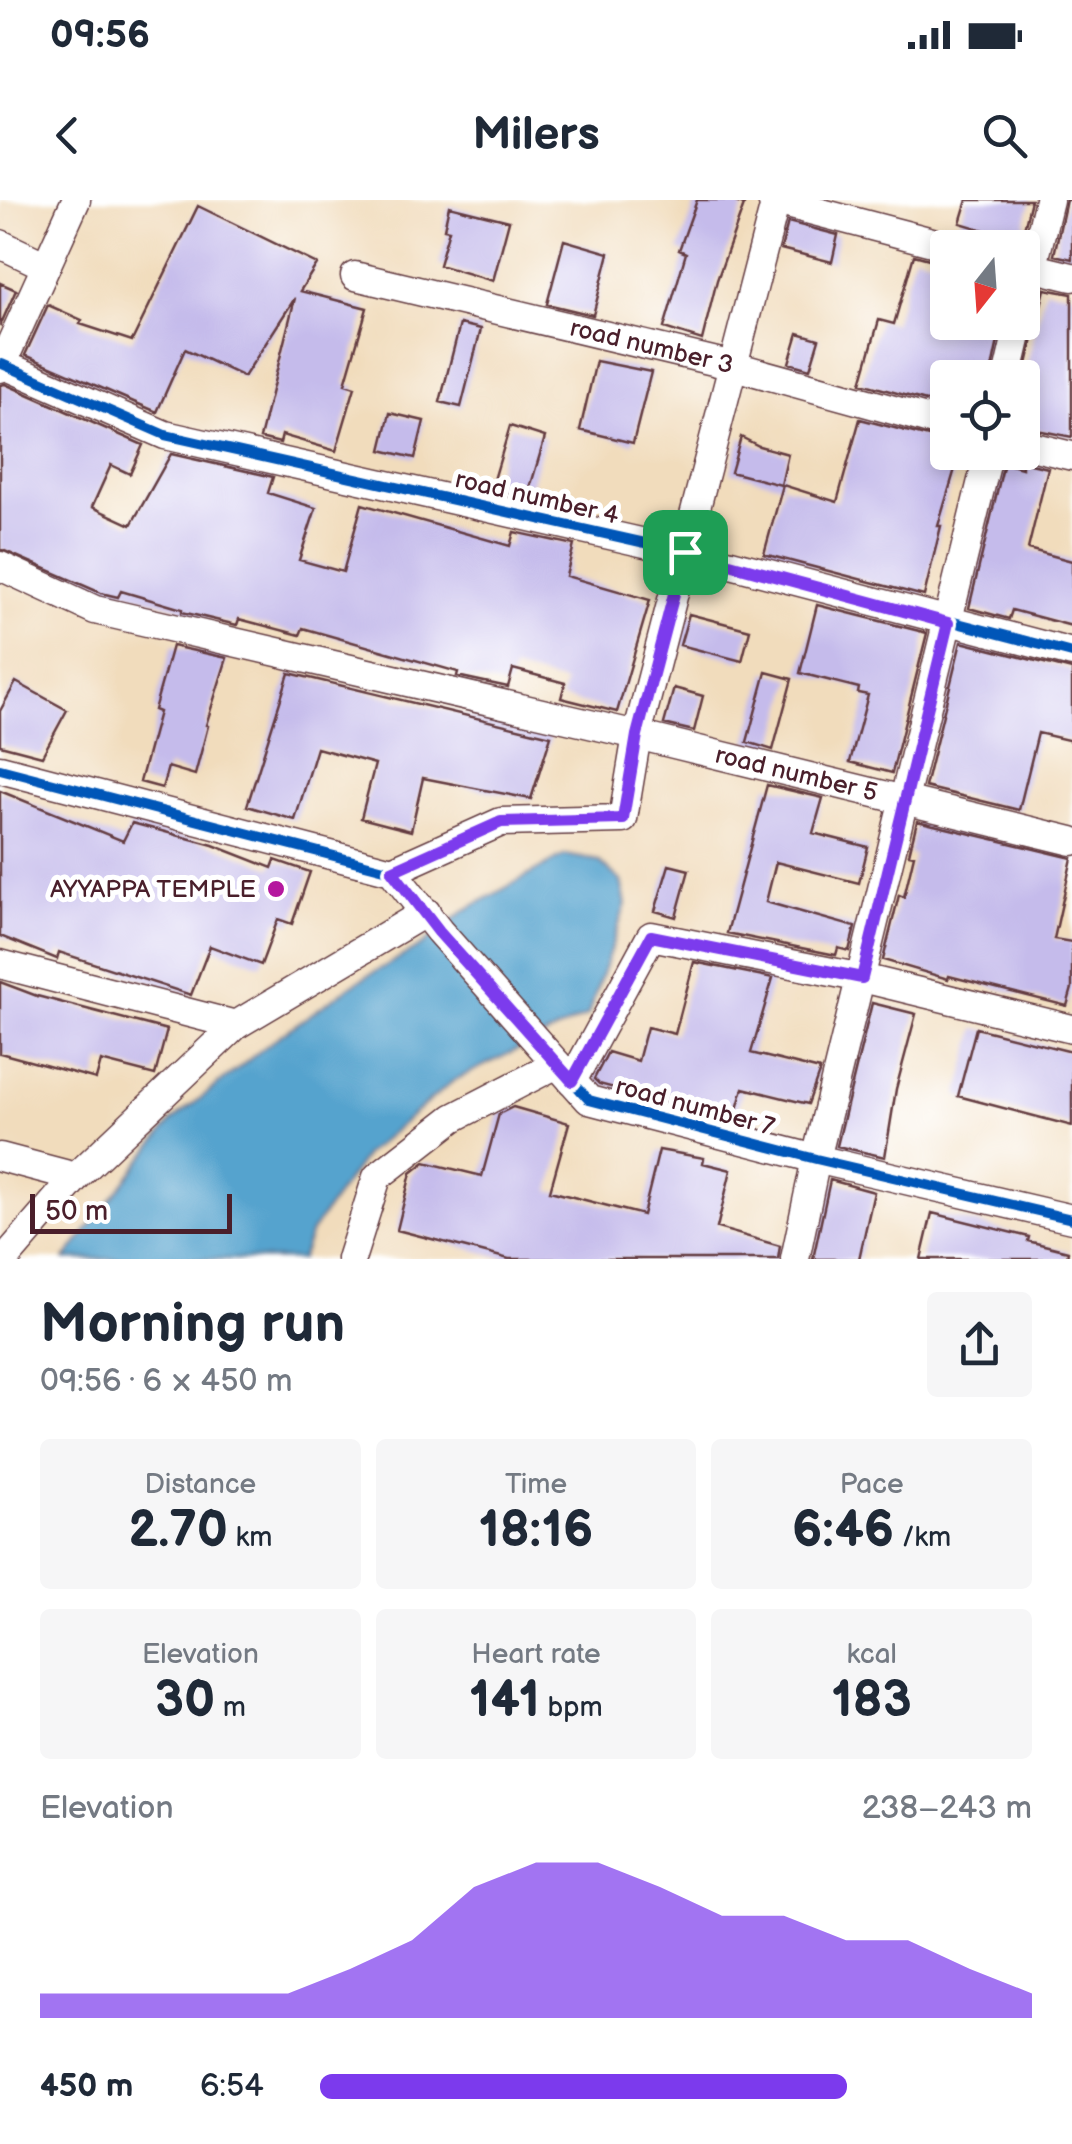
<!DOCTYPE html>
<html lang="en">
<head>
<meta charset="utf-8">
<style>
  :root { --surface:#fff; --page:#f6f6f7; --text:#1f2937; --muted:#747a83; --accent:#7c3aed }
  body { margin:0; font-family:"Balsamiq Sans",sans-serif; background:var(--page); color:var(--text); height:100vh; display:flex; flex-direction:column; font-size:38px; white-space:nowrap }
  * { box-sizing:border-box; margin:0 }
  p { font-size:32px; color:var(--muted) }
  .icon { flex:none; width:55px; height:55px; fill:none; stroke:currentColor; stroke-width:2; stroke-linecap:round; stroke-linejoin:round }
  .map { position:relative; height:1059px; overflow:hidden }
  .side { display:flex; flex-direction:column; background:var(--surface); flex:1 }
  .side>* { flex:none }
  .needle { width:65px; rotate:197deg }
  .controls { position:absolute; left:930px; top:30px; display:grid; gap:20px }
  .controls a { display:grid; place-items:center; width:110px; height:110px; border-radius:10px; background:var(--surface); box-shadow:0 5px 15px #0003; font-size:50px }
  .scale { position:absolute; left:30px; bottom:25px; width:202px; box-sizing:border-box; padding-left:10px; border:5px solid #4a1f2b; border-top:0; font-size:28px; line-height:35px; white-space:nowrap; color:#4a1f2b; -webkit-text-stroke:8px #fff; paint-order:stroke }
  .pin { position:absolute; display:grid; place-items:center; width:85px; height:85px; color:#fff; margin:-42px; border-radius:20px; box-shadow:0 5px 15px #0006 }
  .round { display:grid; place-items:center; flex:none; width:105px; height:105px; border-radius:10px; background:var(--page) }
  .overview { display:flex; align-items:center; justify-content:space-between; height:170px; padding:0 40px }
  h1 { font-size:55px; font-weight:800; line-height:75px }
  .stats { display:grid; grid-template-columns:repeat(3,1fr); gap:15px; height:170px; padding:10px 40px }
  .stats div { display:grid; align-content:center; border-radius:10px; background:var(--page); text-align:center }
  .stats b { font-size:50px; font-weight:800 }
  .stats small { font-size:28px; font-weight:400 }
  .stats p { font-size:28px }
  .chart { height:280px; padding:20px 40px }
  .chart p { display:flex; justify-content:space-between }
  .chart svg { width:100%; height:180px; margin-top:10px; fill:var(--accent); opacity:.7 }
  ul { padding:0 40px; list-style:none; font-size:32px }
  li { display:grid; grid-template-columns:160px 120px 1fr; align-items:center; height:75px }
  li i { height:25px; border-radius:12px; background:var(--accent) }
  .status { display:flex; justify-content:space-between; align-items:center; height:70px; padding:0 50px; background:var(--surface); direction:ltr }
  .status svg { height:28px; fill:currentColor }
  header { display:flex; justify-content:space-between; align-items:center; height:130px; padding:0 40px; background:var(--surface); font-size:45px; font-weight:800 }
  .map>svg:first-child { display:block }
  .water { fill:#55a3ce; stroke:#50617c; stroke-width:2.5 }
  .building { fill:#c5bbeb }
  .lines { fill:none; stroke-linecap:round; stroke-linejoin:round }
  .street-casing { stroke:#633b41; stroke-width:31 }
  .street { stroke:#fff; stroke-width:28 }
  .cycleway-casing { stroke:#fff; stroke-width:16 }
  .cycleway { stroke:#0057b8; stroke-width:10 }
  .route-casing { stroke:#fff; stroke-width:20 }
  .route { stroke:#7c3aed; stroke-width:12 }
  .poi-dot { fill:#b5179e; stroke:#fff; stroke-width:4 }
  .labels { text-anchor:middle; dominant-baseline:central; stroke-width:10; stroke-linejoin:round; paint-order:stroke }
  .street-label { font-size:25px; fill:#4a1f2b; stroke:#fff }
  .poi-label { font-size:25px; fill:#4a1f2b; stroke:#fff; text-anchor:end }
</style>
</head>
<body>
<div class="status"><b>09:56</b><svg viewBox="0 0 49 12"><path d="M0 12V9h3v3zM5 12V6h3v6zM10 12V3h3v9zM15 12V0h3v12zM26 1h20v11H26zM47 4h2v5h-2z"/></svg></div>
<header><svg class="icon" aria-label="back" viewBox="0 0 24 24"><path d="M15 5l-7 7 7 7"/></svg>Milers<svg class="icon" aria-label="search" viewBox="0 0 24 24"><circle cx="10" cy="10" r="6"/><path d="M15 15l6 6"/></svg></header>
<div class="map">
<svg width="1072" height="1059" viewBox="0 0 1072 1059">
  <rect width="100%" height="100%" fill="#fff"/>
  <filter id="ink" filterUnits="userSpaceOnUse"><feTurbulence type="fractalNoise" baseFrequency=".01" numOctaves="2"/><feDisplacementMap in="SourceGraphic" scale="20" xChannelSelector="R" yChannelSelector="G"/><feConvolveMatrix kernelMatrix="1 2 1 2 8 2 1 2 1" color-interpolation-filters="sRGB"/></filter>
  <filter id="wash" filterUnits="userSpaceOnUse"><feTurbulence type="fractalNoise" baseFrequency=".0048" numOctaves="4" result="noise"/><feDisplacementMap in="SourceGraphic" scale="40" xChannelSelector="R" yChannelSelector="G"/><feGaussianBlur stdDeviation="2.25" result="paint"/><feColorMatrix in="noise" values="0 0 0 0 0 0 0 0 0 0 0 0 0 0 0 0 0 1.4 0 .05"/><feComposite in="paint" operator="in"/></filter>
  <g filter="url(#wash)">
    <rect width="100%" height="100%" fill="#f1dcbc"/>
    <path class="water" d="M565,655L599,661L621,681L626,704L588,815L453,881L365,955L311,1032L301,1059H65L172,921L275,839L357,782L422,745L464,711Z"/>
    <g id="blocks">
      <path class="building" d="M697,0H730L744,5L717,80L702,140L664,128L686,53L679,50Z
        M967,0H1031L1021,41L960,23Z
        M1066,0H1072V59L1054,55Z
        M198,6L317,64L300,91L367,108L345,184L355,187L336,251L282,235L280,243L260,238L295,98L244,177L185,149L157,212L25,155L48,105L82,120L80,124L132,141Z
        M449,6L509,21L493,81L439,65L449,30L444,29Z
        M788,22L838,35L832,62L781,49Z
        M564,40L609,53L593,115L547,104Z
        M914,55L948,64V122H1002L990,178H948V207L861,183L879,120L894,124Z
        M0,83L16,90L0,126Z
        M1045,89L1072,94V237L1022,227V185Z
        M460,124L481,129L461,207L440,202Z
        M798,133L819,139L810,169L789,163Z
        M596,161L651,172L633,243L580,230Z
        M5,184L143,245L130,274L111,265L92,307L131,325L171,254L273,277L268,293L316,308L299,360L343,372L362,304L510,346L514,332L574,345L566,376L650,400L617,512L561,498L565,483L513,469L508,487L457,476L458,472L303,428L300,435L239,419L237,425L182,412V409L121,391L118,397L101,393L0,349V185Z
        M390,213L424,221L415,258L381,250Z
        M860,219L948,242V252H960L938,326H941L924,396L764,354L783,285L837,302Z
        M510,226L545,237L527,298L491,290Z
        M741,237L759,246L788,254L781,285L731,272Z
        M1022,262L1048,268L1028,349L1072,361V426L1012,410L1009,419L969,408L1004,263L1022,268Z
        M817,405L927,433L892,573L850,562L868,495L858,493L859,488L800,473Z
        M689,414L750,430L742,461L680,445Z
        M961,442L1072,470V541L1038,533L1019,610L925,587Z
        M172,446L227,458L206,525L208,526L195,575L168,567L162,588L140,582L159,512L154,510Z
        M766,472L792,479L773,550L747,542Z
        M289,473L551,536L531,599L423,578L411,631L361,618L375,564L317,548L295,620L247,606Z
        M16,482L67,510L42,556L0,545V511Z
        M674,488L703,496L694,531L664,524Z
        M767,585L823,598L813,633L868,647L859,683L776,662L766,702L855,727L849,751L838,748L836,755L727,733Z
        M0,591L123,641L132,623L213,645L272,668L275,660L310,672L292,724L278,719L261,765L210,746L191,795L59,752L57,759L0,736Z
        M917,621L1072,658L1054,739L1072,742V788L1067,806L949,776L948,779L883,760L899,695L904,697L914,655L909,654Z
        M669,665L689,670L676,717L655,711Z
        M694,762L773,778L751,853L820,870L808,904L743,888L734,920L599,884L594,879L608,852L638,861L647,827L675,834Z
        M0,782L37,796L167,830L155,875L101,861L96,879L0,853Z
        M872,803L916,814L896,889L885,957L837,946Z
        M976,828L1072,852V926L958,896Z
        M513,907L569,923L550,991L643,1015L659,950L704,958L703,963L731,970L717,1028L780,1046L778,1059H509L397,1030L411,973L425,962L482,976L499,914Z
        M830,980L874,992L859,1059H813Z
        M932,1013L1029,1037L1028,1041L1068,1051L1067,1059H921Z"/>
    </g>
  </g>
  <g filter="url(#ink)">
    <use href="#blocks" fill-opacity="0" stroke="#633b41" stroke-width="2.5"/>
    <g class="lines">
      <g class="street-casing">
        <g id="street">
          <path d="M772,0L955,48"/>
          <path d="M0,44L44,65"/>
          <path d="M1022,65L1072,77"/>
          <path id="s1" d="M355,76L734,166L948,225"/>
          <path d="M1022,111L1049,0"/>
          <path d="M2,164L165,235L685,352L1072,453"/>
          <path d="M0,168L76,0"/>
          <path d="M1007,178L1020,122"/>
          <path d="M1022,244L1072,256"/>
          <path id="s2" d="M0,366L95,410L637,535L1072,641"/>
          <path d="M0,569L392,671L439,731L589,900L816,959L1072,1019"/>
          <path d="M392,671L501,622L623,619L637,535L776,0"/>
          <path d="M0,764L236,825"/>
          <path d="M572,881L651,736L862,778L1072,829"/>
          <path d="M0,957L76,977"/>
          <path d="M5,1059L76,977L236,825L426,712"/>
          <path d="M351,1059L377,977L453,918L557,864"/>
          <path d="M795,1059L816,959L989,252"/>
        </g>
      </g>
      <use href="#street" class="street"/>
      <g class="cycleway-casing">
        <path id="cycleway" d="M2,164L165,235L685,352L1072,453
          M0,569L392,671L439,731L589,900L816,959L1072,1019"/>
      </g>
      <use href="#cycleway" class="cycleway"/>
    </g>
  </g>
  <g class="lines" filter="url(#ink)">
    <g class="route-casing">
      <path id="route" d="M685,352L948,423L862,778L651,736L572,881L439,732L392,671L501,622L623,619L637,535Z"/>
    </g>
    <use href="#route" class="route"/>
  </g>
  <circle class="poi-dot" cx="276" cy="689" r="10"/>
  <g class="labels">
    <g class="street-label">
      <text stroke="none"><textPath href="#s1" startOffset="305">road number 3</textPath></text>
      <text transform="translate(537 298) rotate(13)">road number 4</text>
      <text stroke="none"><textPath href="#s2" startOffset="825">road number 5</textPath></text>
      <text transform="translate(695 907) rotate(15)">road number 7</text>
    </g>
    <g class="poi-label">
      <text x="256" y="689">AYYAPPA TEMPLE</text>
    </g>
  </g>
</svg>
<div class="controls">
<a><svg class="needle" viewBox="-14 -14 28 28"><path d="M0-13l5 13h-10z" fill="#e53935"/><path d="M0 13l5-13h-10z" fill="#747a83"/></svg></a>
<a><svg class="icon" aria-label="locate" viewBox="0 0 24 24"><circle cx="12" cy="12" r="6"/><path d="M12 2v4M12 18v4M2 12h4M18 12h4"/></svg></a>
</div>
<div class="scale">50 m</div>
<div class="pin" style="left:685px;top:352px;background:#1e9e55"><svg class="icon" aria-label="arrive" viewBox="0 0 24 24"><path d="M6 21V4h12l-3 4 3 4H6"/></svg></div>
</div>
<section class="side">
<div class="overview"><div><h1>Morning run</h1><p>09:56 · 6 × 450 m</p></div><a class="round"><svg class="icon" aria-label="share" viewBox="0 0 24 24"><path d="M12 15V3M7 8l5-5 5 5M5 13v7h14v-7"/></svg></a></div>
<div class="stats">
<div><p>Distance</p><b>2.70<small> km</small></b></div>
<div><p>Time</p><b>18:16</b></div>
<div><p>Pace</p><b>6:46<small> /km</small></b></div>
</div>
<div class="stats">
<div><p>Elevation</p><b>30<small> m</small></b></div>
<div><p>Heart rate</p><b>141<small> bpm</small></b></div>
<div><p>kcal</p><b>183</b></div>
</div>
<div class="chart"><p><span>Elevation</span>238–243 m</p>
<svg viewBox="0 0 160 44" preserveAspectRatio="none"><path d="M0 44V38L10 38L20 38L30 38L40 38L50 32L60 25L70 12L80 6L90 6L100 12L110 19L120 19L130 25L140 25L150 32L160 38V44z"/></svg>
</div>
<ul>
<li><b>450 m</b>6:54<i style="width:74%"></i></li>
</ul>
</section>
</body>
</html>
